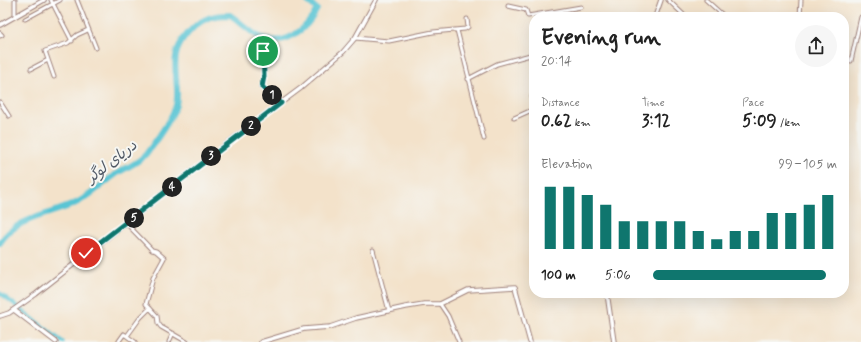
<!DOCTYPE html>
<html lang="en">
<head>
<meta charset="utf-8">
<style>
  :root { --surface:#fff; --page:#f6f6f6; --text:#222; --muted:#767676; --accent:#0f766e }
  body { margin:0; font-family:Mynerve,"Playpen Sans Arabic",sans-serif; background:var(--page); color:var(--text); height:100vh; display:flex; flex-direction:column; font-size:15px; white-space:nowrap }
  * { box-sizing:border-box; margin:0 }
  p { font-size:13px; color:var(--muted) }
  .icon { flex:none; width:22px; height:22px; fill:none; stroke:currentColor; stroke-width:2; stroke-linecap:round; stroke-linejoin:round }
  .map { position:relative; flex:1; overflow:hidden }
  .drawer { position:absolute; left:529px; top:12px; width:320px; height:286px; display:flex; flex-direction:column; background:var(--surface); border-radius:16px; box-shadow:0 4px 16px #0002 }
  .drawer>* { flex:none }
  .pin { position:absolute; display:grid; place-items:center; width:34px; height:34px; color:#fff; margin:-17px; border:2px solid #fff; border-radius:50%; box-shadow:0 1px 4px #0007 }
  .km { position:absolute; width:20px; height:20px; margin:-10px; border-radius:50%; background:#222; color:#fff; font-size:11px; line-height:20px; text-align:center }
  .round { display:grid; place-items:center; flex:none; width:42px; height:42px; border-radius:21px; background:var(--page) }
  .headline { display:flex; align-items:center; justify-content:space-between; height:68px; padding:0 12px }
  h1 { font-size:22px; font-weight:700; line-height:30px }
  .figures { display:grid; grid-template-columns:repeat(3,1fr); gap:6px; height:68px; padding:4px 12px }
  .figures div { display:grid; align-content:center }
  .figures b { font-size:17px; font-weight:700 }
  .figures small { font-size:11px; font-weight:400 }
  .figures p { font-size:11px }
  .chart { height:112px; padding:8px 12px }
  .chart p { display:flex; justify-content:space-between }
  .chart svg { width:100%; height:72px; margin-top:4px; stroke:var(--accent); stroke-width:6 }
  ul { padding:0 12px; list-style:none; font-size:13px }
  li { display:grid; grid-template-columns:64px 48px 1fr; align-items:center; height:30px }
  li i { height:10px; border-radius:5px; background:var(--accent) }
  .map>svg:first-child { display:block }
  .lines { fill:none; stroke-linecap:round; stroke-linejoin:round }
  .canal { stroke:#5ac5d4; stroke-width:3.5 }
  .river { stroke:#5ac5d4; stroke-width:6 }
  .minor-casing { stroke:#9e807a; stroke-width:5 }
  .tertiary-casing { stroke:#9e807a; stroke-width:5.5 }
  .minor { stroke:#fff; stroke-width:3 }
  .tertiary { stroke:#fff; stroke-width:3.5 }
  .route-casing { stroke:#fff; stroke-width:8 }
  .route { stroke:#0f766e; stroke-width:5 }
  .labels { text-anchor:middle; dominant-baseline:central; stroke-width:4; stroke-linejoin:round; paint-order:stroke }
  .water-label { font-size:15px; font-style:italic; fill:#505966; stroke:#f6f6f2 }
</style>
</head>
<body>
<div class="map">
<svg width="861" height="342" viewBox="0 0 861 342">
  <rect width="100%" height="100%" fill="#f6f6f2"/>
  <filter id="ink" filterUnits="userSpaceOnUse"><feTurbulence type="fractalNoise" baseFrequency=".025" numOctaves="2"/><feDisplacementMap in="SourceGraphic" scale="8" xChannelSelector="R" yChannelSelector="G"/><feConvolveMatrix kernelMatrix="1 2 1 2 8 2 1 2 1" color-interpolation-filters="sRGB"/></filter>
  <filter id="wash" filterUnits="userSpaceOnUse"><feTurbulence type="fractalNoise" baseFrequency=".012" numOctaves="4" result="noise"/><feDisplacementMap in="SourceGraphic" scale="16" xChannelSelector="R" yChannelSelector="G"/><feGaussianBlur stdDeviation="0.9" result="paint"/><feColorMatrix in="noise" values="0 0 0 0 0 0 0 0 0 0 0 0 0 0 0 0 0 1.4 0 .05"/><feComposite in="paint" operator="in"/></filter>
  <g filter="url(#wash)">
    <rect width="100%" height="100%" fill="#f3e2ca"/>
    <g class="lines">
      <path class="canal" d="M0,293L63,342"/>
      <path class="river" d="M0,243C16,217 48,216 74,204C90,197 101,185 116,174C125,168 139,163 146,154C155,142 172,119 176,105C180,90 173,72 176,56C178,42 193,25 206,19C213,15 222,15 230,15C240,21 248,31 260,37C284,48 307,30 317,9L306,0"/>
    </g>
  </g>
  <g filter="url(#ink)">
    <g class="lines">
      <g class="minor-casing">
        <path id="minor" d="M51,0L72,41
          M77,0L96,48
          M668,0L686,17
          M706,0L725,17
          M508,6L526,10L528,16L581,7
          M15,16V0
          M561,17V11
          M800,17L801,0
          M25,19L60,0
          M457,30L484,139
          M0,33L2,35L0,36
          M355,38L389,41L433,32L465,29L468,27L467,19
          M263,51L264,76L261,87L281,103
          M851,61L861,17
          M31,69L48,60
          M54,77L45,51L68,43L77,35L88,30
          M468,79L497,64L534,54
          M534,85L532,97L534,104
          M0,102L9,116
          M514,118L534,109
          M126,223L152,250L156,251L164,258L153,278L146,304L157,316L158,323L161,327L187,342
          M373,250L389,311
          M440,304L448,316L459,342
          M127,336L140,318L150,308
          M119,341L124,334L135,342
          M169,342L173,333"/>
      </g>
      <g class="tertiary-casing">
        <path id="tertiary" d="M655,17L661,0
          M0,25L44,0
          M607,293L614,342
          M14,310L56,342
          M0,316L9,313L36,294L234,138L301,88L343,52L355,38L376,0
          M261,342L304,329L330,327L356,318L406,307L424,304H440L468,290L515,287L530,342"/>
      </g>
      <use href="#minor" class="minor"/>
      <use href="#tertiary" class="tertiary"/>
    </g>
  </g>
  <g class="lines" filter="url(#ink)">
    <g class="route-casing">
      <path id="route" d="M86,253L281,103L262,87L264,76L263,51"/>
    </g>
    <use href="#route" class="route"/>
  </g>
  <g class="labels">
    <g class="water-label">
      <text transform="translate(112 162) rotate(-38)">دریای لوگر</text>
    </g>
  </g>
</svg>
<div class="pin" style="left:263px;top:51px;background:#1e9e55"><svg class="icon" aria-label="arrive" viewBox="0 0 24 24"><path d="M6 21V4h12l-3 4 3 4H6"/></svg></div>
<div class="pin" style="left:86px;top:253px;background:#d93025"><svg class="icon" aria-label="check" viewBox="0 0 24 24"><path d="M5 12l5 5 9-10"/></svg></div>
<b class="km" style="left:272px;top:95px">1</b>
<b class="km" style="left:251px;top:126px">2</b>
<b class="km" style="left:211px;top:156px">3</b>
<b class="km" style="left:172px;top:187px">4</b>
<b class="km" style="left:134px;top:218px">5</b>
<section class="drawer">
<div class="headline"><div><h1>Evening run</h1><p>20:14</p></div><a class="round"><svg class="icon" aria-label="share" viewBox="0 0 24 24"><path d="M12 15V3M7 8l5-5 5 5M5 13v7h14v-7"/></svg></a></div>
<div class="figures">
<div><p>Distance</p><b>0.62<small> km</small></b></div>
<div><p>Time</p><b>3:12</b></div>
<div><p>Pace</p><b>5:09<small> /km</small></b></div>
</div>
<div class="chart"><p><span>Elevation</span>99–105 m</p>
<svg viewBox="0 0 160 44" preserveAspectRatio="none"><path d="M5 44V6M15 44V6M25 44V11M35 44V17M45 44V27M55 44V27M65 44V27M75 44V27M85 44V33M95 44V38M105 44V33M115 44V33M125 44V22M135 44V22M145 44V17M155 44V11"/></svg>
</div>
<ul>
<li><b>100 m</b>5:06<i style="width:94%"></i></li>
</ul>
</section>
</div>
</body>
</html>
